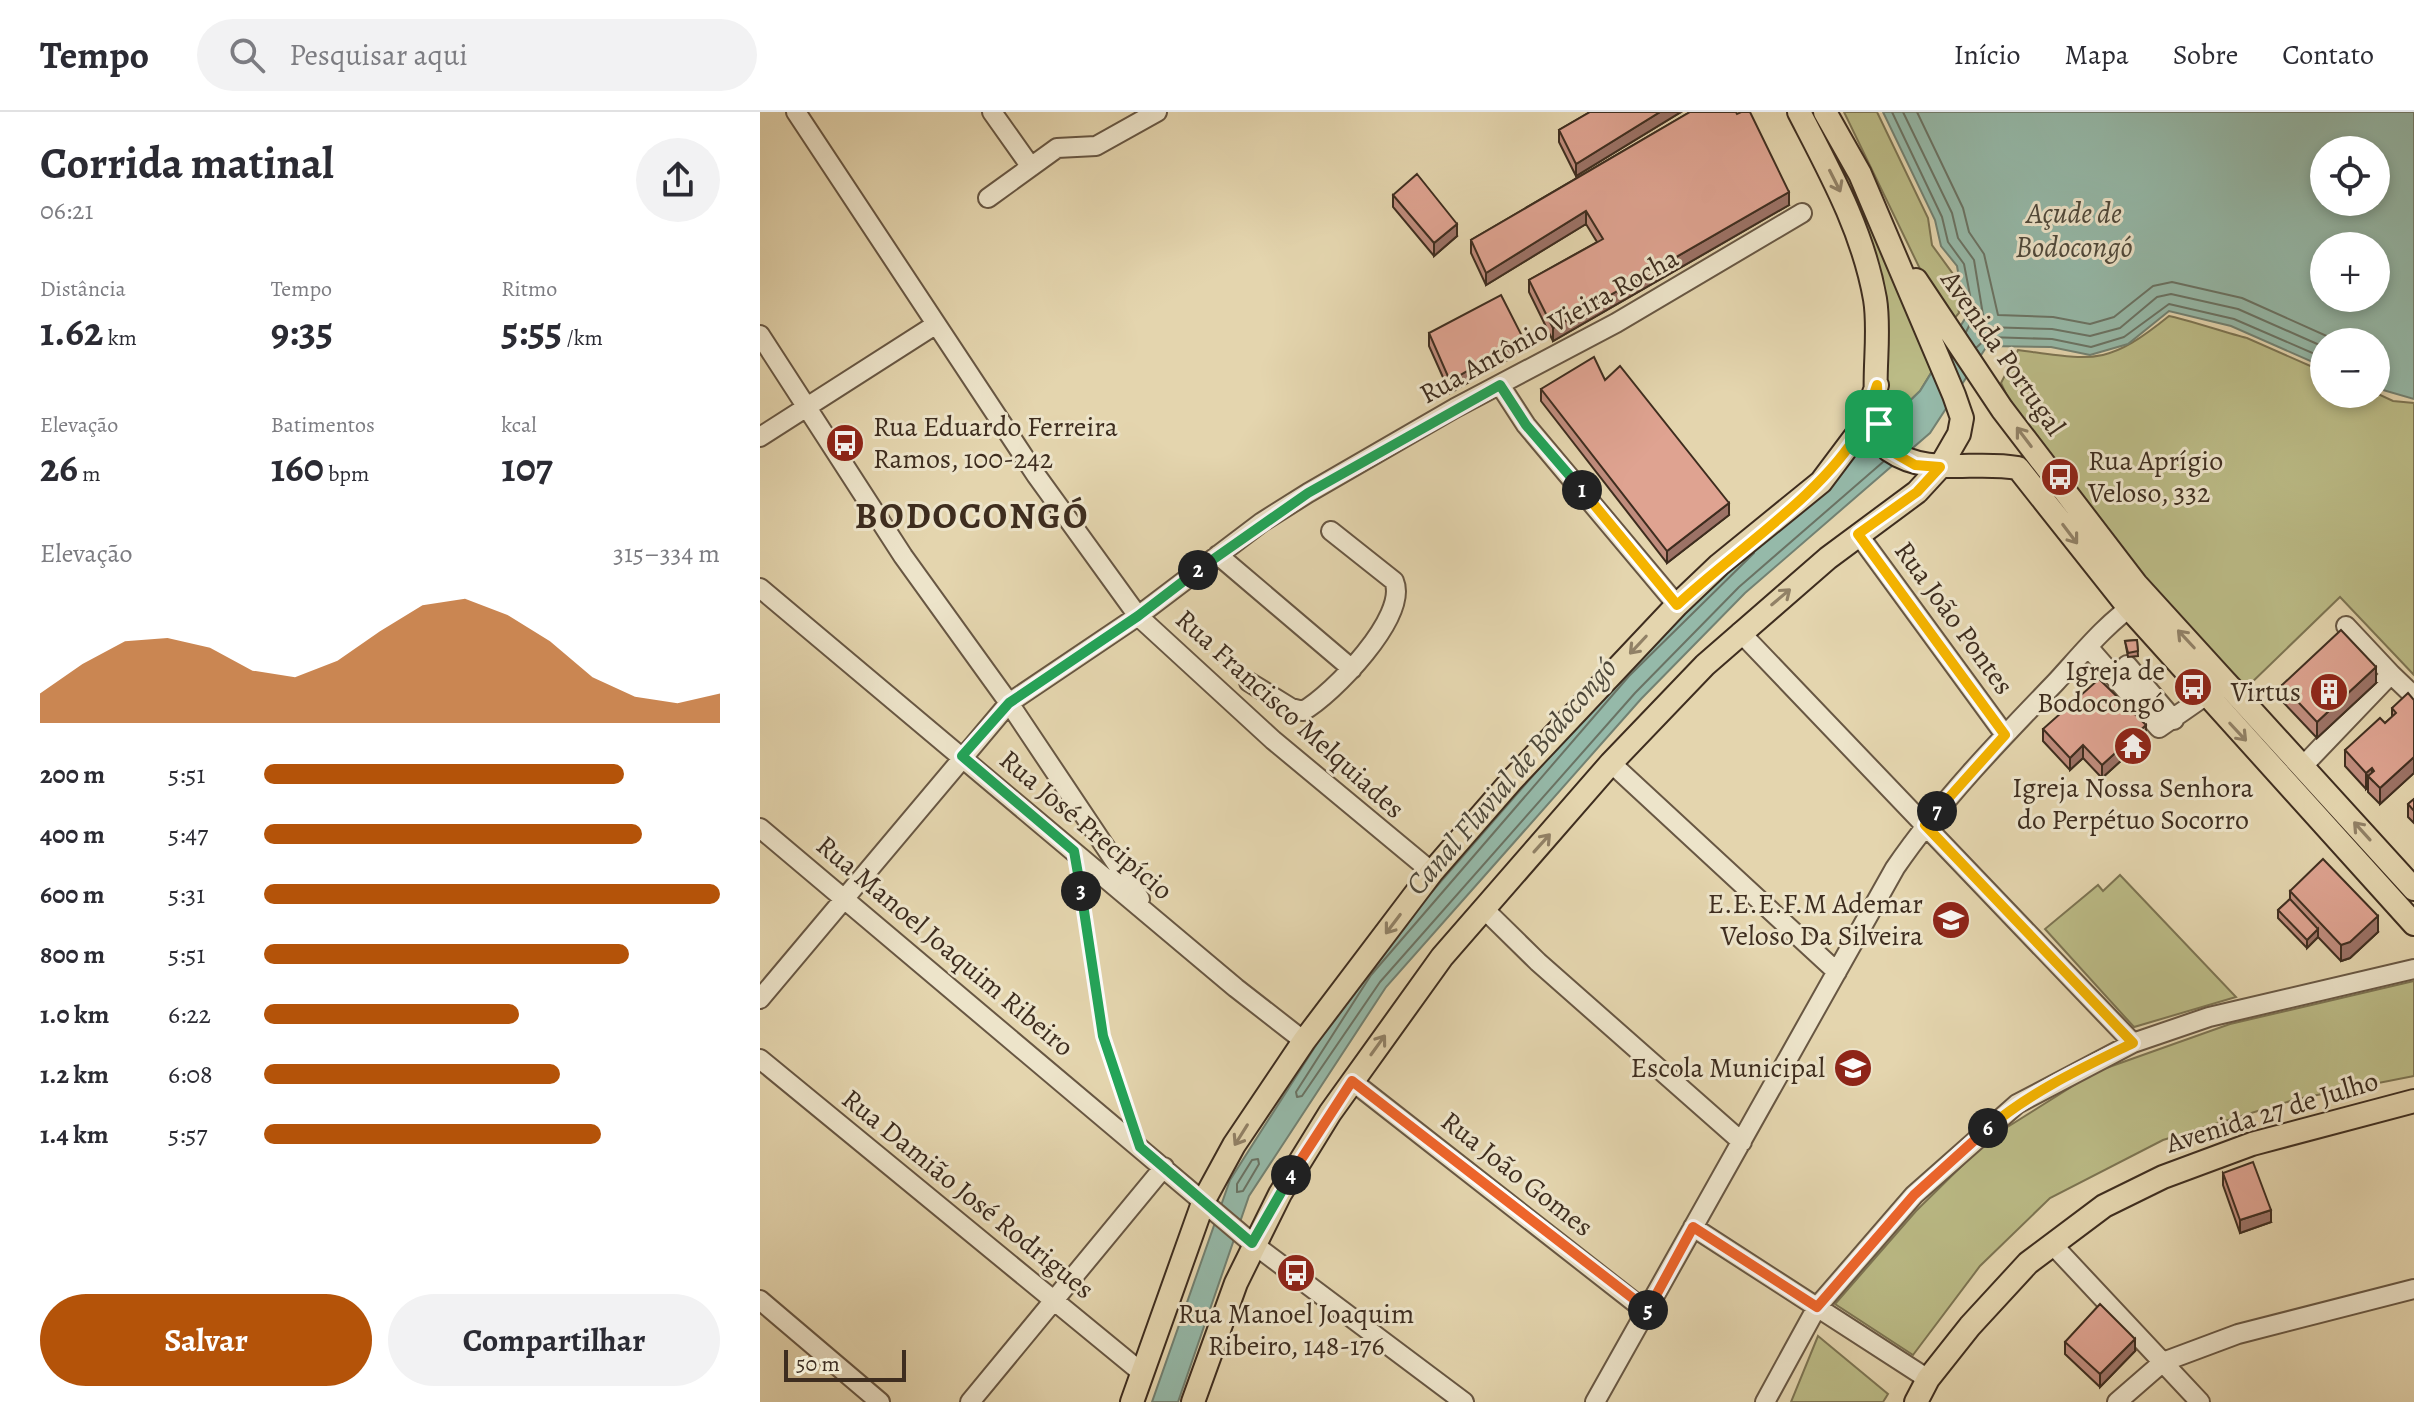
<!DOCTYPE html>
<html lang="pt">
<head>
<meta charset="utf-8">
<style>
  :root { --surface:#fff; --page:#f2f2f3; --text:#2b2b33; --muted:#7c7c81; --line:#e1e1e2; --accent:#b45309 }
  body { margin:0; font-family:Alegreya,serif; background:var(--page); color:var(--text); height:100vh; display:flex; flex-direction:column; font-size:30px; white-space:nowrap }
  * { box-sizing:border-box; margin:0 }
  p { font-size:26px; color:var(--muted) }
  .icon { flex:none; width:44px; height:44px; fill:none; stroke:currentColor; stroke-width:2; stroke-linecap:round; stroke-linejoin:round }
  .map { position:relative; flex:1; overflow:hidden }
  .details { display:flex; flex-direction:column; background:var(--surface); width:760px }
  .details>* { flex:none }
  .tools { position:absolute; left:1550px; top:24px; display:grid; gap:16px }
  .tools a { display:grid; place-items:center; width:80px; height:80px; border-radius:50%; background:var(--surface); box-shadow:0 4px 12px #0003; font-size:40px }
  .scale { position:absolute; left:24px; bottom:20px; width:122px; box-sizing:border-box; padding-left:8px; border:4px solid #3e2d1f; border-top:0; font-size:22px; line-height:28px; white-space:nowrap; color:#3e2d1f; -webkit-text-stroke:6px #ede4ca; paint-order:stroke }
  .pin { position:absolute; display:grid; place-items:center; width:68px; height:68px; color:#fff; margin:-34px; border-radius:16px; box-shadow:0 4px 12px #0006 }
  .km { position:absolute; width:40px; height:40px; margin:-20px; border-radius:50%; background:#222; color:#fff; font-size:22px; line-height:40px; text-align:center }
  .round { display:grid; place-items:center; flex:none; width:84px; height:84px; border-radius:42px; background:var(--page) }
  .headline { display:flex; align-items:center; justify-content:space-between; height:136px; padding:0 40px }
  h1 { font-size:44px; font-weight:700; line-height:60px }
  .figures { display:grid; grid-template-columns:repeat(3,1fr); gap:12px; height:136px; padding:8px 40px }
  .figures div { display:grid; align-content:center }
  .figures b { font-size:40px; font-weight:700 }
  .figures small { font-size:22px; font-weight:400 }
  .figures p { font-size:22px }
  .chart { height:224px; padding:16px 40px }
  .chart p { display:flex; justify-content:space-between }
  .chart svg { width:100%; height:144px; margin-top:8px; fill:var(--accent); opacity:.7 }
  .button { display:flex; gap:16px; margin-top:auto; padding:16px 40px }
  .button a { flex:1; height:92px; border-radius:48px; background:var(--accent); color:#fff; font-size:32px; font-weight:700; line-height:92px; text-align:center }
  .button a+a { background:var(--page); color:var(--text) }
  ul { padding:0 40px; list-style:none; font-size:26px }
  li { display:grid; grid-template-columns:128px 96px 1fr; align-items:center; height:60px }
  li i { height:20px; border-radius:10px; background:var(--accent) }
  header { display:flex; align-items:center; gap:48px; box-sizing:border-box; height:112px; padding:0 40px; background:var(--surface); border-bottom:2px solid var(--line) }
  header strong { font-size:38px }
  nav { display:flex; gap:44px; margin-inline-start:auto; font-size:28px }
  .search { width:560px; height:72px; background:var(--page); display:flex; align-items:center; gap:20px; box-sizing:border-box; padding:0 28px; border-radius:44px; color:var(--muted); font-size:30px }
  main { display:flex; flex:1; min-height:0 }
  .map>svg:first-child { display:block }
  .green { fill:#bbbb86; stroke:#7c7452; stroke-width:2 }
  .water { fill:#95b9a9; stroke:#728172; stroke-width:2; fill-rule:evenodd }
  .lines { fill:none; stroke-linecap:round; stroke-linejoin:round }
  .shore { stroke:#6a7364; stroke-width:2 }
  .minor-casing { stroke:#685743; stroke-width:22 }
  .major-casing { stroke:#3e2d1f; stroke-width:26 }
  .path { stroke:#3e2d1f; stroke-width:3; stroke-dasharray:6 4; stroke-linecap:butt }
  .minor { stroke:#ede4ca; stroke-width:18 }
  .major { stroke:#e4d5ae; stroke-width:22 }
  .wall { fill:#c08c7d; stroke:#3e2d1f; stroke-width:2 }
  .shaded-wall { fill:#9c7266; stroke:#3e2d1f; stroke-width:2 }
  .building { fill:#dfa391; stroke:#3e2d1f; stroke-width:2 }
  .oneway { stroke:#918166 }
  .split-1-casing { stroke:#fff; stroke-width:16 }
  .split-2-casing { stroke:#fff; stroke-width:16 }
  .split-3-casing { stroke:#fff; stroke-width:16 }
  .split-4-casing { stroke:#fff; stroke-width:16 }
  .split-5-casing { stroke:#fff; stroke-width:16 }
  .split-6-casing { stroke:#fff; stroke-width:16 }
  .split-7-casing { stroke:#fff; stroke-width:16 }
  .split-8-casing { stroke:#fff; stroke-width:16 }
  .split-1 { stroke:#f5b400; stroke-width:10 }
  .split-2 { stroke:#22a559; stroke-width:10 }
  .split-3 { stroke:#22a559; stroke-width:10 }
  .split-4 { stroke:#22a559; stroke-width:10 }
  .split-5 { stroke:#f0652b; stroke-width:10 }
  .split-6 { stroke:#f0652b; stroke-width:10 }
  .split-7 { stroke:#f5b400; stroke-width:10 }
  .split-8 { stroke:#f5b400; stroke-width:10 }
  .labels { text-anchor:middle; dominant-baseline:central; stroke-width:6; stroke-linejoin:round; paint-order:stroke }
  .street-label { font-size:28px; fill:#3e2d1f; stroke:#ede4ca }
  .poi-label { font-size:28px; fill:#3e2d1f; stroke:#ede4ca; text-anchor:end }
  .water-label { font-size:30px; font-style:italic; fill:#4f493b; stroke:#ede4ca }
  .district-label { font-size:36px; font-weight:bold; letter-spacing:2px; fill:#3e2d1f; stroke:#ede4ca }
</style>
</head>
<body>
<header>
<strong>Tempo</strong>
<div class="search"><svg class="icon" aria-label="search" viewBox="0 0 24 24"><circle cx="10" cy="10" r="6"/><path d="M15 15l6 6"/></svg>Pesquisar aqui</div>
<nav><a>Início</a><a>Mapa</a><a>Sobre</a><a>Contato</a></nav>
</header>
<main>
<section class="details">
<div class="headline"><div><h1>Corrida matinal</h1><p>06:21</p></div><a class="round"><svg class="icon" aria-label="share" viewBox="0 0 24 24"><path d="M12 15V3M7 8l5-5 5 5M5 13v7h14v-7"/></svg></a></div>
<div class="figures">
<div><p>Distância</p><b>1.62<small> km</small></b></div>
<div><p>Tempo</p><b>9:35</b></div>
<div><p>Ritmo</p><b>5:55<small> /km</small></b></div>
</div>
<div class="figures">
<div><p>Elevação</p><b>26<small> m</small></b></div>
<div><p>Batimentos</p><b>160<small> bpm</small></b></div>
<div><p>kcal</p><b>107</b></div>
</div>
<div class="chart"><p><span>Elevação</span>315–334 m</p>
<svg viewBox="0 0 160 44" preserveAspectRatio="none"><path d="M0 44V35L10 26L20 19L30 18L40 21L50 28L60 30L70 25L80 16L90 8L100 6L110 11L120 19L130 30L140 36L150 38L160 35V44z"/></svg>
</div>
<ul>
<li><b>200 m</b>5:51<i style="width:79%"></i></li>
<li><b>400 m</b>5:47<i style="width:83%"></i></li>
<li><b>600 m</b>5:31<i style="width:100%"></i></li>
<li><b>800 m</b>5:51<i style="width:80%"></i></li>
<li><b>1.0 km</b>6:22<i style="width:56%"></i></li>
<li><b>1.2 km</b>6:08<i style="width:65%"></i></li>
<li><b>1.4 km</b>5:57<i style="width:74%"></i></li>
</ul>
<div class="button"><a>Salvar</a><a>Compartilhar</a></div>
</section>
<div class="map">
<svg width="1654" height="1290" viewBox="0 0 1654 1290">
  <rect width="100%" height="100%" fill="#e4d5ae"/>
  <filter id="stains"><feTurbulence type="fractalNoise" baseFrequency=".0025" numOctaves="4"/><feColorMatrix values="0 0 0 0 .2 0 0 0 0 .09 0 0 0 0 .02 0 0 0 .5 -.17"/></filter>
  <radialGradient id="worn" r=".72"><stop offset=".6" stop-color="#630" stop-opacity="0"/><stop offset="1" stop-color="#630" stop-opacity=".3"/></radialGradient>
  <path class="green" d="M1048,0H1061L1174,256L1160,279L1127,311L1124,295L1126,248Z
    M1084,0H1117L1168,106L1172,133L1193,162L1199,201L1193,208L1161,159Z
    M1409,204C1422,206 1483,226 1487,226L1564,260V282L1616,281L1633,289L1654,291V563L1580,485L1487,575L1405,492L1251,293L1241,271L1258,238C1333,248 1346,255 1409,204Z
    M1360,763L1476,885L1374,915L1285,817L1338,773L1343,779Z
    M1654,869V964L1537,987L1403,1028L1290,1086L1220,1154L1153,1243L1075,1192L1156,1099L1230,1026L1335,960L1470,912Z
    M1058,1224L1128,1282L1123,1290H1031Z"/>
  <path class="water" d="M1123,0H1654V287L1616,276V230H1564V255L1471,214L1409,199L1368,232L1330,243L1291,235L1227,234L1170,321L985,481L881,587L626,875L489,1084L418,1290H392L470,1068L604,858L864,559L965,456L1093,344L1160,279L1206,205L1197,154L1181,134L1175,108ZM1564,38H1616V90H1564ZM1564,134H1616V186H1564Z"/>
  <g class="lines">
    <path class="shore" d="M1132,0L1182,105L1188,130L1204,152L1214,204L1206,220
      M1143,0L1192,101L1198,126L1214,148L1225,215L1292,217L1330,224L1360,216L1397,185L1411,182L1478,197L1564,235
      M1157,0L1203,96L1209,120L1224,142L1238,203L1293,205L1330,212L1354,205L1393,174L1412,170L1482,186L1580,230
      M1217,235L1228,225L1292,227L1331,235L1364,225L1409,192L1474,207L1564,246
      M994,441L869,564L611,863L536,980L537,985L542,984L620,870L875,581L979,475L1123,350
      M498,1047L499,1052L483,1079L477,1080V1072L492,1048Z"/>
    <g class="minor-casing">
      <path id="minor" d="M36,0L276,363L378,504L513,628L672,760
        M232,0L271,55
        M228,86L297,36L336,34L397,0
        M0,223L143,444L249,591L380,787
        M740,273L766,313L917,493
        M0,325L175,213
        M1098,422L1245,623
        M458,443L592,557
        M0,476L476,876L544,929
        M1586,514L1631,562
        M980,520L1373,931
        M1329,536L1399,616L1445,584
        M1367,553L1414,608
        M489,570L531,596L543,599C572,583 649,504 634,469L571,419
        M851,651L1077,860
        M1543,654L1631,562L1654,584
        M0,716L492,1131L704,1290
        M723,796L778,850L982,1030
        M0,887L249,591L378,504L502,410L548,381L695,296L856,211L1042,101
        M0,947L381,1260
        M592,969L887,1200
        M933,1115L1168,1267
        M1292,1132L1440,1290
        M0,1188L120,1290
        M210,1290L404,1055
        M835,1290L1135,756C1181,689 1238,630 1295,571C1320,544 1346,511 1378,490
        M1005,1290L1057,1195L1154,1083L1257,992L1373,931L1449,905L1654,857
        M1357,1290L1403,1250L1478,1222L1654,1177"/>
    </g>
    <g class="major-casing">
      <path id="major" d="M1039,0C1070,60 1103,119 1115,187C1123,235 1104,296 1129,338C1168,365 1213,348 1258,356L1369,496L1654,812
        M1156,168L1242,297L1376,472L1654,777
        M372,1290L444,1088L474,1033L544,929L672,760L752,668L917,493L959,453L1061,370L1100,318L1117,273
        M433,1290L476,1171L520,1082L570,1001L682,845L851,651L945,553L1068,446L1157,380L1180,355L1199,322L1202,306L1194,283L1100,62L1065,0
        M1156,1290L1168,1267L1210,1214L1268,1151L1344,1094L1403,1065L1492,1032L1654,989"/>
    </g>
    <path class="path" d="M319,767L343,924L370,1005"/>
    <use href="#minor" class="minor"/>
    <use href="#major" class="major"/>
  </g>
  <path class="wall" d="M830,0H921L816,64L799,30V18Z
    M930,0L1029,93L793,229L769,180V168L837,130L826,112L726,173L711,141V128Z
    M633,83L697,124L674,144L633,95Z
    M669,221L763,239L690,281L669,234Z
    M845,268L969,403L907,451L781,289V277Z
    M1377,528L1378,544L1368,545L1365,529Z
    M1616,571L1557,626L1522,589V573Z
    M1654,588V661L1620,692L1608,680V675L1606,677L1585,654V638L1625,611L1632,605V596Z
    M1283,617L1386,626L1342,666L1323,646L1310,658L1283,629Z
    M1654,687V711L1648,705V692Z
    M1530,779L1618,820L1590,846L1581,849L1558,825L1547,836L1518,806V798L1530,787Z
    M1463,1061L1511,1110L1480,1121L1463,1073Z
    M1305,1230L1375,1239L1340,1275L1305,1242Z"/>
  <path class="shaded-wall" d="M900,0H921L816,64V52Z
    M1029,80V93L793,229V216Z
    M826,99V112L726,173V161Z
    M697,112V124L674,144V131Z
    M763,226V239L690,281V269Z
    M969,391V403L907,451V439Z
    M1616,555V571L1557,626V610Z
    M1386,613V626L1342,666V653Z
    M1323,633V646L1310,658V646Z
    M1654,645V661L1620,692V676Z
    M1612,656V668L1608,664V675L1606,677V661Z
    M1618,804V820L1590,846L1581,849V833Z
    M1558,817V825L1547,836V828Z
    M1511,1098V1110L1480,1121V1108Z
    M1375,1227V1239L1340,1275V1262Z"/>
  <path class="building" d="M830,0H900L816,52L799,18Z
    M930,0H976L977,2L981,0H990L1029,80L793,216L769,168L843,127L826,99L726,161L711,128Z
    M657,62L697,112L674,131L633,83Z
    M741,183L763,226L690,269L669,221Z
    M834,245L845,268L860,254L969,391L907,439L781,277Z
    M1581,518L1616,555L1557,610L1522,573Z
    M1377,528L1378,539L1368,541L1365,529Z
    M1339,567L1386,613L1342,653L1323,633L1310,646L1283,617Z
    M1648,581L1654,588V645L1620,676L1608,664L1614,659L1612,656L1606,661L1585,638L1620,606L1625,611L1636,601L1632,596Z
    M1654,687V699L1648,692Z
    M1563,747L1618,804L1590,830L1581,833L1530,779Z
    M1530,787L1558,817L1547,828L1518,798Z
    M1493,1050L1511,1098L1480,1108L1463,1061Z
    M1340,1192L1375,1227L1340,1262L1305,1230Z"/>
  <defs><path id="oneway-shaft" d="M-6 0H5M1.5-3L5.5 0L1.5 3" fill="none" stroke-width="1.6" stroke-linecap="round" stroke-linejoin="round" transform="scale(2)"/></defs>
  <g class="oneway">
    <use href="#oneway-shaft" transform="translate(1075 69) rotate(63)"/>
    <use href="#oneway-shaft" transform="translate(1264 325) rotate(-127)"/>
    <use href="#oneway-shaft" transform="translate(1310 422) rotate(53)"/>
    <use href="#oneway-shaft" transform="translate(1021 485) rotate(-40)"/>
    <use href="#oneway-shaft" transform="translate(1426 527) rotate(-133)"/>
    <use href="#oneway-shaft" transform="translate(878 533) rotate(133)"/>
    <use href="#oneway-shaft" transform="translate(1478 620) rotate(47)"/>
    <use href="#oneway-shaft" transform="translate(1602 719) rotate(-132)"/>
    <use href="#oneway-shaft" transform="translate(782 731) rotate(-48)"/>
    <use href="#oneway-shaft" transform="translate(633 812) rotate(127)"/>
    <use href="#oneway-shaft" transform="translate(618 933) rotate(-54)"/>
    <use href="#oneway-shaft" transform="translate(481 1023) rotate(122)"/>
  </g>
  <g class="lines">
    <g class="split-1-casing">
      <path id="split-1" d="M822,378L917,493C972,441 1063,382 1099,319C1107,305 1112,288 1117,273L1119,312"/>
    </g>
    <g class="split-2-casing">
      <path id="split-2" d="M438,458L548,381L740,273L766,313L822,378"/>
    </g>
    <g class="split-3-casing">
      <path id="split-3" d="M321,779L314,739L202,644L249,591L378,504L438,458"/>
    </g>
    <g class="split-4-casing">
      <path id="split-4" d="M321,779L343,924L380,1035L492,1131L531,1063"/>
    </g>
    <g class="split-5-casing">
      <path id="split-5" d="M531,1063L592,969L888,1198"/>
    </g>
    <g class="split-6-casing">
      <path id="split-6" d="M888,1198L933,1115L1057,1195L1154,1083L1228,1016"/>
    </g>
    <g class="split-7-casing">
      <path id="split-7" d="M1177,699L1165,713L1373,931C1322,956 1272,979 1228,1016"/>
    </g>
    <g class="split-8-casing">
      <path id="split-8" d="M1119,312L1129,338L1155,353L1180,355L1157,380L1098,422L1245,623L1177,699"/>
    </g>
    <use href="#split-1" class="split-1"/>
    <use href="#split-2" class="split-2"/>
    <use href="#split-3" class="split-3"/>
    <use href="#split-4" class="split-4"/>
    <use href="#split-5" class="split-5"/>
    <use href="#split-6" class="split-6"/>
    <use href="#split-7" class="split-7"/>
    <use href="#split-8" class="split-8"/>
  </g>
  <defs>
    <g id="bus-disc" transform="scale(2)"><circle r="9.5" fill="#8f2418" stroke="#ede4ca"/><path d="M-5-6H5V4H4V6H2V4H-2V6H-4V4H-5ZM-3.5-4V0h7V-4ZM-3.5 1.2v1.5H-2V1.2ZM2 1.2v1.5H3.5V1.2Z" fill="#fff"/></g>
    <g id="building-disc" transform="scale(2)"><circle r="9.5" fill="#8f2418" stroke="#ede4ca"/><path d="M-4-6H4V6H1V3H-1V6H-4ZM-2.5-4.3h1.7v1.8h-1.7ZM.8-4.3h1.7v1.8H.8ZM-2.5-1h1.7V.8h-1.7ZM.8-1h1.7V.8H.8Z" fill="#fff"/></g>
    <g id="temple-disc" transform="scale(2)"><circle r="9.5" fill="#8f2418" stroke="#ede4ca"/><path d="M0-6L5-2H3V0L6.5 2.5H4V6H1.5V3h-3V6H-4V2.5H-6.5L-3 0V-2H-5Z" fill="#fff"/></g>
    <g id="school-disc" transform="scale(2)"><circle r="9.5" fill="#8f2418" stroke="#ede4ca"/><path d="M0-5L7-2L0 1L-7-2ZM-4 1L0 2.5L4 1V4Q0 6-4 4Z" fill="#fff"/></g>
  </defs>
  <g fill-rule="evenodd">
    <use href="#bus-disc" x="85" y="331"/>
    <use href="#bus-disc" x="1300" y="365"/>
    <use href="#bus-disc" x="1433" y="575"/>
    <use href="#building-disc" x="1569" y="580"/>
    <use href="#temple-disc" x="1373" y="634"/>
    <use href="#school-disc" x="1191" y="808"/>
    <use href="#school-disc" x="1093" y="956"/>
    <use href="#bus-disc" x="536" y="1161"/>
  </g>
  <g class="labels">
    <g class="street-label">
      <text transform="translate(789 214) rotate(-29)">Rua Antônio Vieira Rocha</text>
      <text transform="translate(1243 241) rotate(55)">Avenida Portugal</text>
      <text transform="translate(1194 506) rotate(54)">Rua João Pontes</text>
      <text transform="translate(530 602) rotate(42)">Rua Francisco Melquiades</text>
      <text transform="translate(326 713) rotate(40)">Rua José Precipício</text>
      <text transform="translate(185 834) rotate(40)">Rua Manoel Joaquim Ribeiro</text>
      <text transform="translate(1512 1000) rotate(-17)">Avenida 27 de Julho</text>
      <text transform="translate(757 1062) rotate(38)">Rua João Gomes</text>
      <text transform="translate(208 1082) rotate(39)">Rua Damião José Rodrigues</text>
    </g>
    <g class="poi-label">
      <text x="113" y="315" text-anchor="start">Rua Eduardo Ferreira<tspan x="113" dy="32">Ramos, 100-242</tspan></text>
      <text x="1328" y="349" text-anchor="start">Rua Aprígio<tspan x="1328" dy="32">Veloso, 332</tspan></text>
      <text x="1405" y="559">Igreja de<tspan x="1405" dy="32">Bodocongó</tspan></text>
      <text x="1541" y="580">Virtus</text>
      <text x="1373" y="676" text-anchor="middle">Igreja Nossa Senhora<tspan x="1373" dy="32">do Perpétuo Socorro</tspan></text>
      <text x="1163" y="792">E.E.E.F.M Ademar<tspan x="1163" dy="32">Veloso Da Silveira</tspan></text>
      <text x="1065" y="956">Escola Municipal</text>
      <text x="536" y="1202" text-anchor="middle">Rua Manoel Joaquim<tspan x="536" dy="32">Ribeiro, 148-176</tspan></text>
    </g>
    <g class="water-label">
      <text x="1314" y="101">Açude de<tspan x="1314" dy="34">Bodocongó</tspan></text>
      <text transform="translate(751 664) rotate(-49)">Canal Fluvial de Bodocongó</text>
    </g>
    <g class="district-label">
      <text x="212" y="403">BODOCONGÓ</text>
    </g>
  </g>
  <rect width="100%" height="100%" filter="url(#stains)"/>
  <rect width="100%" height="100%" fill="url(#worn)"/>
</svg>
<div class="tools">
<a><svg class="icon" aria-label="locate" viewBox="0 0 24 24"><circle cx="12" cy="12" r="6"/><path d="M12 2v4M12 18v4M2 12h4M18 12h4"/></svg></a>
<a>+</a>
<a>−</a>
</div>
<div class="scale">50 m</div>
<div class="pin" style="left:1119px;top:312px;background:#1e9e55"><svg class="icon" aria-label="arrive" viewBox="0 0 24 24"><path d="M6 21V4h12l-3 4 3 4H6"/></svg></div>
<b class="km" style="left:822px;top:378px">1</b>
<b class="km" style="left:438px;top:458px">2</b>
<b class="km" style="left:321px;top:779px">3</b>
<b class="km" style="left:531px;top:1063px">4</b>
<b class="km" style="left:888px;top:1198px">5</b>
<b class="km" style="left:1228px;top:1016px">6</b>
<b class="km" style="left:1177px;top:699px">7</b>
</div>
</main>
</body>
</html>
